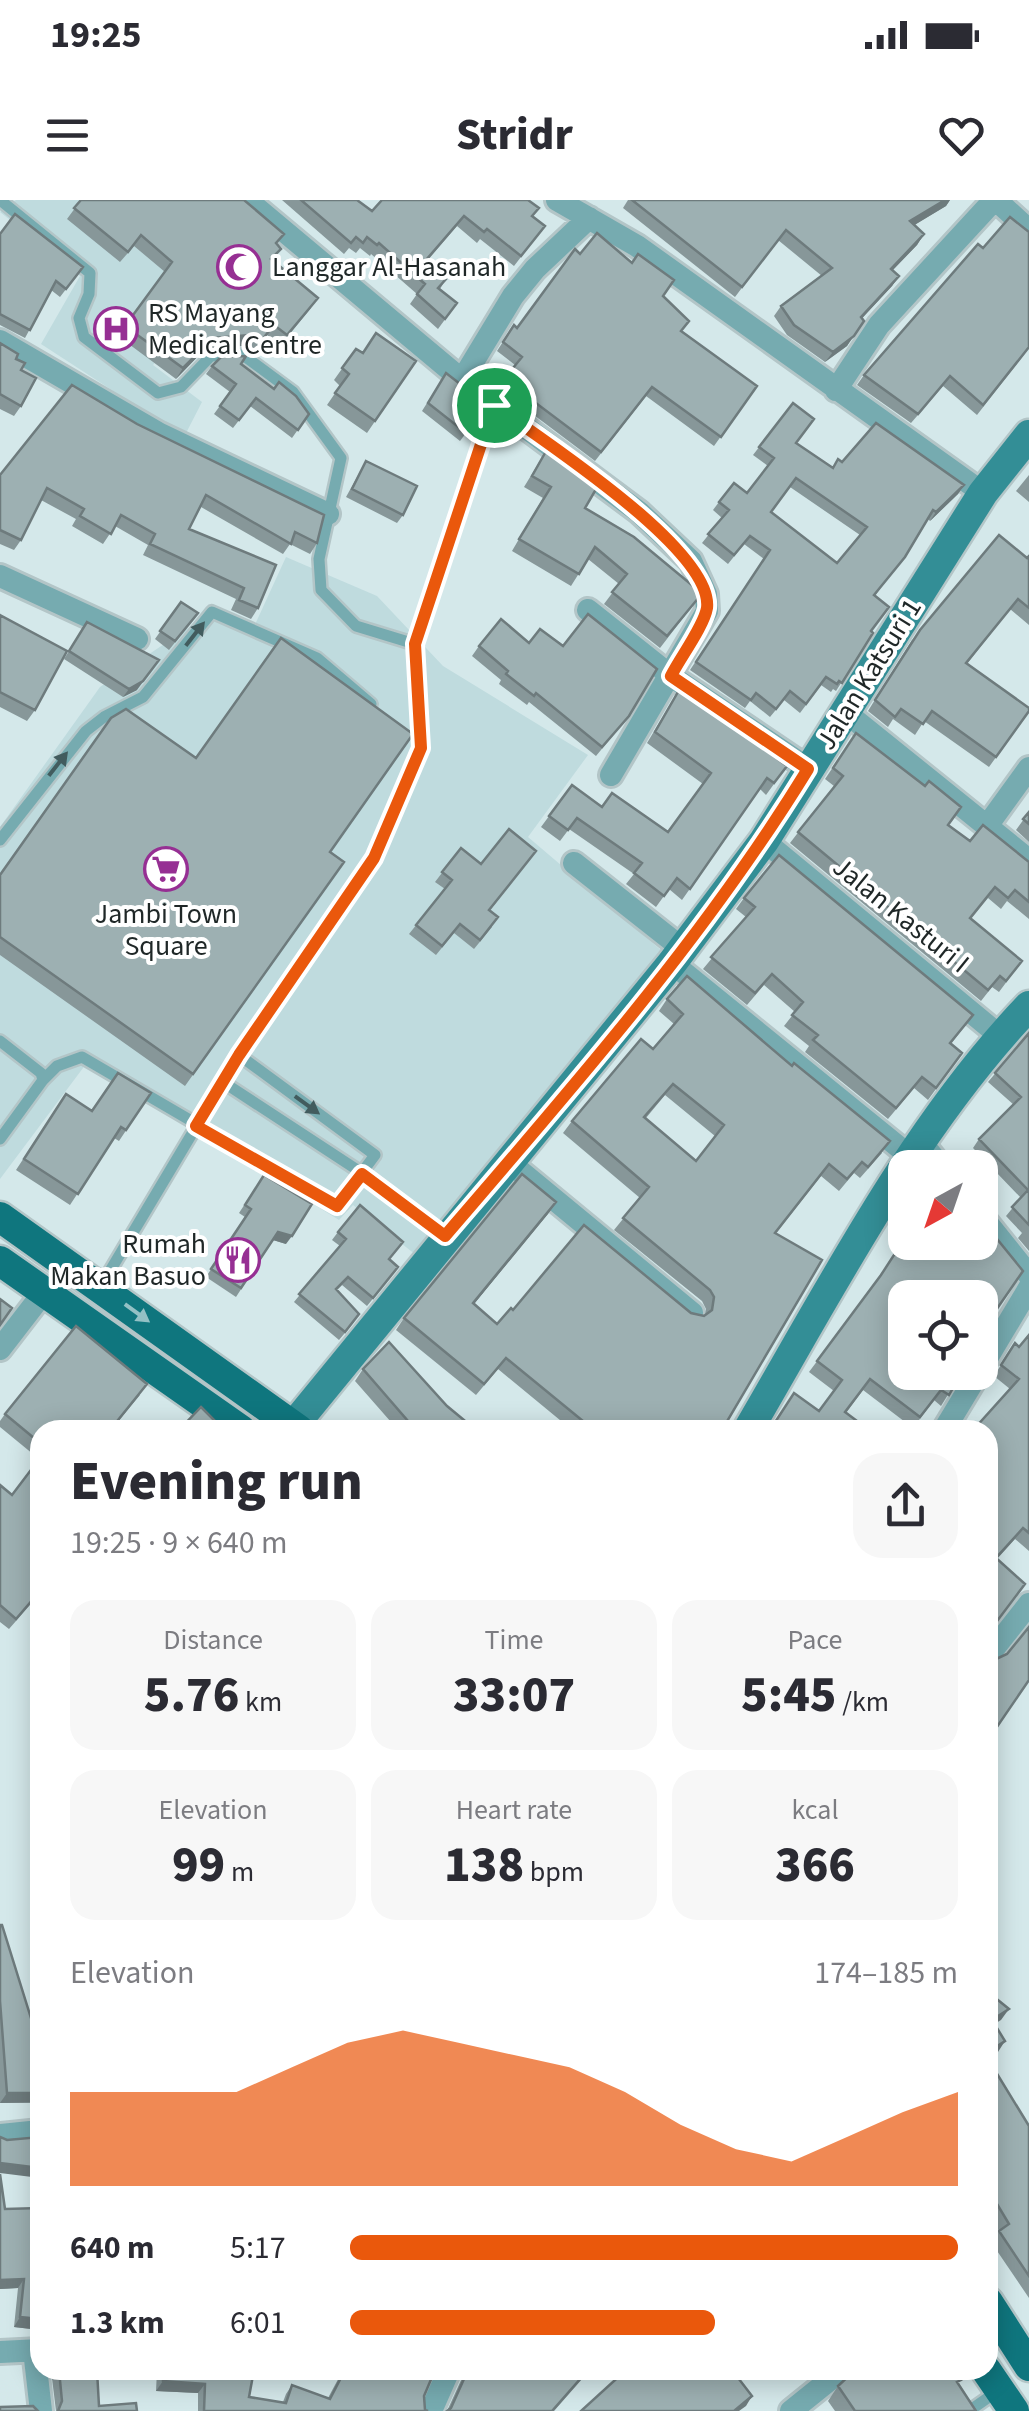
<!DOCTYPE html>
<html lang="en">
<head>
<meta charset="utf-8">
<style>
  :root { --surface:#fff; --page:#f7f7f7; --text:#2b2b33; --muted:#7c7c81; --accent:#ea580c }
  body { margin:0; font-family:"Source Sans 3",sans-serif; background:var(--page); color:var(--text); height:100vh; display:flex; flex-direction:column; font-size:38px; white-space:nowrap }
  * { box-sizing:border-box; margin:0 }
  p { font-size:32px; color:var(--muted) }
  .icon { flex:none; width:55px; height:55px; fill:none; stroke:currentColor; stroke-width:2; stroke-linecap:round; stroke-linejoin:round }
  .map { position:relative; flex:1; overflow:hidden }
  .side { position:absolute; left:30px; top:1220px; width:968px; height:960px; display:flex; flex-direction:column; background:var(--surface); border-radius:30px; box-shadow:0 5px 25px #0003 }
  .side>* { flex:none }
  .needle { width:65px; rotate:220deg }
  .buttons { position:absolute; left:888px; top:950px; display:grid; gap:20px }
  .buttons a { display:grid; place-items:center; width:110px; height:110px; border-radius:20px; background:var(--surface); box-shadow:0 5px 25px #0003; font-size:50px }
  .pin { position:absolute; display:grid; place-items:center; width:85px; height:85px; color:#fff; margin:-42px; border:5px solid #fff; border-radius:50%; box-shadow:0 2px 10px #0007 }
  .round { display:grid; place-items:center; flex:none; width:105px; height:105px; border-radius:30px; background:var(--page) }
  .head { display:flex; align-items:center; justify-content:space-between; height:170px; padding:0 40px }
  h1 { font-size:55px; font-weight:800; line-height:75px }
  .metrics { display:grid; grid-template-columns:repeat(3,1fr); gap:15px; height:170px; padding:10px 40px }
  .metrics div { display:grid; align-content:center; border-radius:25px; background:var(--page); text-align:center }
  .metrics b { font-size:50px; font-weight:800 }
  .metrics small { font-size:28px; font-weight:400 }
  .metrics p { font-size:28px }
  .chart { height:280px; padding:20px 40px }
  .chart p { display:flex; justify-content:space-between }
  .chart svg { width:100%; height:180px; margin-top:10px; fill:var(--accent); opacity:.7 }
  ul { padding:0 40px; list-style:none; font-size:32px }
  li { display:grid; grid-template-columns:160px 120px 1fr; align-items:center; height:75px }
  li i { height:25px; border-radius:12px; background:var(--accent) }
  .status { display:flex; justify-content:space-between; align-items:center; height:70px; padding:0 50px; background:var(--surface); direction:ltr }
  .status svg { height:28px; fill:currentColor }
  header { display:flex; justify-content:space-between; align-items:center; height:130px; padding:0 40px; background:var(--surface); font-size:45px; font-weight:800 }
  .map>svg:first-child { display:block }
  .built { fill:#bfdbde }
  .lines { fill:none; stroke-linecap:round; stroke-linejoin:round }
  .lane-casing { stroke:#b3c5c7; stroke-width:16 }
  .street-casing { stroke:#b3c5c7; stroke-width:28 }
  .secondary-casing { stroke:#b3c5c7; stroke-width:35 }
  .primary-casing { stroke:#b3c5c7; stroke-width:35 }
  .lane { stroke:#76abb0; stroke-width:11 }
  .street { stroke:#76abb0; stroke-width:22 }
  .secondary { stroke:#338e96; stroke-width:30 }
  .primary { stroke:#0f767e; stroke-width:30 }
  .wall { fill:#879799; fill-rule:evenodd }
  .shaded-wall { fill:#6e7b7d }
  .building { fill:#9db0b2; stroke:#6e7b7d; stroke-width:2.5; fill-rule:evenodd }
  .oneway { fill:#425c5e }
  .oneway2 { fill:#93c1c5 }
  .route-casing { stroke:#fff; stroke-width:20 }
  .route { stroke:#ea580c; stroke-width:12 }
  .labels { text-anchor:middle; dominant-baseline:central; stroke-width:8; stroke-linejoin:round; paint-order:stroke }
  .poi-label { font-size:28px; fill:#1f2727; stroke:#fff; text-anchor:start }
  .street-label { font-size:28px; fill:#1f2727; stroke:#fff }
</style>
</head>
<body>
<div class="status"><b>19:25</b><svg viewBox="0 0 49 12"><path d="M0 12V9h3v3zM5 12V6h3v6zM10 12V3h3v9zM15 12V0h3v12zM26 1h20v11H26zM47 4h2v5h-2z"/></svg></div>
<header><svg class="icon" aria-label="menu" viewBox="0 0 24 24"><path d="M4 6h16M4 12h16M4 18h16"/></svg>Stridr<svg class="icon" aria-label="heart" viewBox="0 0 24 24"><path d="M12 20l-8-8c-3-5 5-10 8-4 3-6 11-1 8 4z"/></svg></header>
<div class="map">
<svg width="1029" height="2211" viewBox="0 0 1029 2211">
  <rect width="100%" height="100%" fill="#d4e8ea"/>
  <path class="built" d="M16,0H233L194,114L153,165L202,202L184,237L41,144L80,76L0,12Z
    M286,357L377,396L443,466L588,555L528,637L662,751L416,1055L353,1005L339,1020L86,864L0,979V627L100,487L209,414L253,429Z"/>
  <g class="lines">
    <g class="lane-casing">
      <path id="lane" d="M0,0L90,73L89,94L79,118L84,137L158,193L181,187L211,156L243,155L293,192L341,258L319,359L321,390L356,426L415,444
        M0,640L86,531L104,517L143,497L212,412L317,458L371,504
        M0,841L41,873L43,880
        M223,882L362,973L445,1036
        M0,939L43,880L57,866L82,857L337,1006L375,955L239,855
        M101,1086L239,855L374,658L421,548L415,444L494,205
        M969,2211L999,2190"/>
    </g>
    <g class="street-casing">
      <path id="street" d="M247,0L462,180L639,312L691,361L706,394L707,411L611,575
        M557,0L637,46L983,293
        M996,0L1029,30
        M0,141L160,234L328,314
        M462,180L513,96L535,69L589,18
        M836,190L879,125L994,0
        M0,376L137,439
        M588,410L671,476L809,569
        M844,511L1029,660
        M987,626L1029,568
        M764,641L1000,836
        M574,663L683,749
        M672,763L911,957
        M922,943L942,968
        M509,962L692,1113
        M980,1014L1029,1075
        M0,1149L44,1092
        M980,1170L1029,1088
        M944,1230L979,1172
        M988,1456L1029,1404
        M0,1935L40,1931
        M34,2150L41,2211
        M0,2152L40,2150
        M431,2211L449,2170
        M791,2211L842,2170"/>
    </g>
    <g class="secondary-casing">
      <path id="secondary" d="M294,1225L672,763L764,641L983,293L1029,235
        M748,1230C831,1088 915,925 1029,806"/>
    </g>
    <g class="primary-casing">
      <path id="primary" d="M0,1017L299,1230
        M0,1061L241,1230
        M988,2102L1029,2166
        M986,2170L1014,2211"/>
    </g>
    <use href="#lane" class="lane"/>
    <use href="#street" class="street"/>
    <use href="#secondary" class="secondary"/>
    <use href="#primary" class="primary"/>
  </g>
  <path class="wall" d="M81,0L277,44L273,60L311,108L280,146L267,135L254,151L243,146L205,149L176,179L118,136L165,72L134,46L120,62L67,19Z
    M282,0H357L372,11L539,8L533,16L545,26L514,66L480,39L477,43L457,26L427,61L446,79L440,89L457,103L438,129L410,104L417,94L371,54L370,56L360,48L356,53L349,48L344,54Z
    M628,0H950L946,6L914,25L924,34L917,45L893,70L899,76L892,86L862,118L847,146L825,162L787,135L774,116L781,106L822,76L778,40L735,97L623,8Z
    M1027,32L1029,148L977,215L943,186L911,223L857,185L864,175L983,48Z
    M0,34L83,67L60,97L51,90L25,138L0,125Z
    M580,54L663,96L682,132L757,186L714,246L646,196L595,261L498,188L515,165L497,151L508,134L517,128Z
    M0,143L16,159L21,170V206L14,216L0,209Z
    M356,149L362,153L416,161L367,233L327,205L340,186L334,180Z
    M241,164L309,214L292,238L250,206L233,228L214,214L230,192L206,174L212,166Z
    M446,173L487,205L460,241L422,211Z
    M72,185L317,343L310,354L290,344L283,354L201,307L189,329L276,365L258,408L251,419L231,410L236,399L143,355L148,345L115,326L103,344L72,326L76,319L41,300L21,340L14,350L0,344V275Z
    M793,203L796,243L832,268L842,262L964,285L958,294L930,321L928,319L875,396L871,431L873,433L836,491L833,489L831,492L821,485L800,513L784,500L770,517L750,501L745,508L690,470L764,359L744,344L728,364L702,343L722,318L713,310L719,302L747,293L768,266L753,255ZM790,287L860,335L837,363L771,312Z
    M549,246L585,308L700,396L660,448L604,404L619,384L588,359L571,386L512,351L543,298L524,287Z
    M366,261L403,315L397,323L346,297Z
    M1029,275V302L1016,291Z
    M1029,356V425L1010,409L967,464L1029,511L989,567L924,521L915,535L893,519L888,527L868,511L912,440Z
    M181,402L192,421L169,450L155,439Z
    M0,415L35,510L27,521L0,507Z
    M87,422L137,490L123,497L64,459Z
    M529,443L563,446L629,516L596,556L529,502L527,505L499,484L501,480L472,456L479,446Z
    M682,485L787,566L766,595L760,589L682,700L669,689L656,707L626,684L634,674L569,629L560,641L541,627L572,585L602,607L668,632L703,584L647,543Z
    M856,533L948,625L970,641L1029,662V719L1007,701L1001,709L988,698L971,719L1022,761L999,792L992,787L981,801L790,643L834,586L825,579Z
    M1029,612V642L1016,630Z
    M461,648L481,664L536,651L490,710L492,727L474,749L454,733L436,755L409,734L445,689L435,682Z
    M330,652L344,662L185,886L0,755V675Z
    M744,698L973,815L951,844L962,853L928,900L914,888L888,919L805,852L809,846L784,826L795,812L764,785L747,805L703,769L746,717L736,709Z
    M667,799L882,953L860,978L854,973L839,991L821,976L776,1033L722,1230H572L498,1169L476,1195L396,1130L404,1118L556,1002L474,1104L497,1124L513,1110L691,1113L705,1115L706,1109L702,1101L614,1030L640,998L563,933L572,921L653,849L674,824L659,811ZM665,895L715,936L696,961L646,918Z
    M1029,833V1051L1018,1038L1022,1033L1006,1016L1021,998L973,948L979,939L1014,905L988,882Z
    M151,893L119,941L114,938L70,1005L16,970L66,894L92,911Z
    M264,975L286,1044L273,1040L236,1097L206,1077L245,1017L239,1013Z
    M338,1032L389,1060L392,1075L367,1106L342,1085L337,1090L354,1122L339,1140L294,1102L340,1046L332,1040Z
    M1023,1071L984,1127L980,1124V1098L905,1172H962L941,1206L934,1200L913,1228L863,1190L846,1213L869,1230H769L794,1193L819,1211L834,1191L809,1172L877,1081Z
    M1029,1135V1351L1015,1339L997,1359L988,1434L974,1229L1010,1189L994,1176L1015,1143L1019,1147Z
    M363,1169L447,1206L476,1230H398L355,1181Z
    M140,1195L111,1230H40V1401L36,1398L9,1429L0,1422V1285L12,1295L39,1259L0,1227V1221L5,1214Z
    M0,1725L40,1903H0Z
    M988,1859L1029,1926V2098L991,2042L999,2031L988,2012Z
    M0,1974L5,2009L40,2008V2130L14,2127L18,2088L0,2089Z
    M51,2170H97L99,2206L137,2211H56Z
    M157,2170H254L249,2197L283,2202L286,2194L292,2185L328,2198L343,2170H435L424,2196L425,2210L428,2211H198V2193L156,2191Z
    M462,2170H590L554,2211H447L463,2176Z
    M958,2184L976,2211H835L828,2201L838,2186Z"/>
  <path class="shaded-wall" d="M945,0H950L946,6L903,32L910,21Z
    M924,34L917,45L884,79L891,69Z
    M899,76L892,86L854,127L861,117Z
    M250,135L243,146L205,149L176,179L183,168L213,138Z
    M854,136L847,146L825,162L833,152Z
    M964,285L958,294L930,321L936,312Z
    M159,460L137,490L123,497L129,489Z
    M556,1002L548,1014L465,1115L473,1103Z
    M278,1032L292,1036L286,1044L273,1040Z
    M1009,1809L1001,1820L988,1828L992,1820Z
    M1005,1841L998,1852L988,1858V1852Z
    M7,1893H40V1902L0,1903Z
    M0,1963L40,1968V1978L0,1973Z
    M24,2079L18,2088L0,2089V2080Z
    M20,2117L40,2119V2130L14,2127Z
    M163,2181L205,2184L198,2193L156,2191Z
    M752,2196L746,2206L739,2211H734Z"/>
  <path class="building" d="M81,0H244L284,34L276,43L281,49L271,59L318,98L287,135L274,125L261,141L250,135L213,138L183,168L125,126L172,62L141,35L128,52L74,8Z
    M301,0H357L372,11L382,0H528L539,8L532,16L545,26L521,56L487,29L484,32L464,16L426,60L446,79L438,88L457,103L445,119L417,94L425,84L379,43L377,45L367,37L363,43L356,37L351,43Z
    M632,0H945L910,21L924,34L891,69L899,76L861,117L864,121L854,136L833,152L794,125L781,106L832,68L786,30L742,87Z
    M15,14L83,67L66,89L56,81L30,130L0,114V34Z
    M1010,17L1029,32V147L983,205L950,176L918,214L864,175L978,44L983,48Z
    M597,33L632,63L638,54L674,80L663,96L689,121L681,131L757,186L721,237L652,187L601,252L504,179L522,157L503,142L514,125L517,128L575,49L580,54Z
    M376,133L416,161L375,221L335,193L349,174L342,168L356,149L363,153Z
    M0,143L18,154L16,159L25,163L21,170L36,178L21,206L0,194Z
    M246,156L241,164L274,189L279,182L296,196L309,214L298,230L256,198L239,220L220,206L236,184L212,166L221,157Z
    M446,173L487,205L466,233L428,203Z
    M72,185L137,224L324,315L317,343L295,332L291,344L206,295L189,329L276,365L258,408L239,400L244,388L150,344L155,334L121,315L111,334L80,316L84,309L47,288L21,340L0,330V275Z
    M793,203L814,219L796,243L833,268L838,259L842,262L876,223L964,285L936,312L933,310L905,357L874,395L889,407L871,431L873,433L842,483L839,481L837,484L826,477L806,504L790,491L776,509L756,493L751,500L696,462L770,350L750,336L734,355L708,334L729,310L719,302L734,283L747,293L774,258L759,247ZM796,278L867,327L837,363L771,312Z
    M549,246L599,284L585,308L634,337L699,391L700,396L667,436L612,392L627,374L595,347L579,374L519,339L551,287L532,276Z
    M366,261L417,286L403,315L352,289Z
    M999,335L1027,358L1029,356V408L1018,399L966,463L1029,508V511L996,557L932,511L923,524L901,509L895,517L875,500L920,430Z
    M181,402L198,413L175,441L160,431Z
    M588,414L657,469L629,516L602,547L536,493L534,496L506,474L508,471L479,446L501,419L529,443L540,429L563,446Z
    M0,415L67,451L35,510L0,492Z
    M87,422L159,460L143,481L129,489L69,451Z
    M281,438L413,534L330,652L344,662L193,874L0,737V675L111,518L126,509L196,558Z
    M682,485L736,522L733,526L787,566L774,583L767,578L690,689L677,678L664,696L634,673L642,663L577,618L568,630L549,616L572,585L602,607L612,593L668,632L711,573L655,532Z
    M856,533L925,586L929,581L961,607L948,625L970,641L983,625L1029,662V702L1015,690L1008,698L995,687L970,718L1022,761L1006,781L1000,776L988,790L798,632L843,576L833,568Z
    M1029,612V624L1023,619Z
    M509,629L536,651L489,710L498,717L480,740L460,724L442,746L416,725L452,680L442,672L461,648L481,664Z
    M779,655L973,815L950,843L962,853L936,888L922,877L896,908L813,840L818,835L792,815L803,802L772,774L755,793L711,757L755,707L744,698Z
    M687,776L792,866L794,863L890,941L868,967L862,962L847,979L829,964L775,1033L822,1060L722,1230H586L589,1226L506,1158L484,1184L404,1118L522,974L556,1002L473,1103L497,1124L511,1108L513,1110L584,1025L691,1113L704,1116L712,1110L714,1097L710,1090L623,1018L649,987L572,921L641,839L653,849L683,814L667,799ZM673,884L724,925L696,961L644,917Z
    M1029,833V1025L1012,1007L1028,990L979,939L1021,897L995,873Z
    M118,873L151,893L126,930L121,927L78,994L24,959L66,894L92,911Z
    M264,975L312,1004L292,1036L278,1032L241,1088L211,1069L251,1009L245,1005Z
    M360,1005L403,1042L389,1059L398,1067L373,1098L348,1077L336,1089L359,1114L345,1132L299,1094L346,1039L338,1032Z
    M980,1018L1023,1071L992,1116L981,1107L980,1109V1098H905V1172H962L949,1195L941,1190L920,1217L870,1179L845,1212L869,1230H770L794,1193L819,1211L842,1180L817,1161L881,1075L905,1038V1042H980Z
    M0,1099L12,1108L0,1125Z
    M76,1126L147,1184L110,1230H40V1243L5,1214Z
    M1029,1135V1333L1023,1328L996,1358L1025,1384L988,1433V1230H962L968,1224L974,1229L1019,1179L1001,1165L1015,1143L1019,1147Z
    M389,1142L447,1206L476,1230H412L414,1228L363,1169Z
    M201,1207L224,1230H179Z
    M40,1258V1391L16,1419L0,1405V1285L12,1295Z
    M1029,1427V1480L988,1540V1457L994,1460L1007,1454Z
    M0,1725H2L40,1847V1893H7L0,1801Z
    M988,1792L1009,1809L992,1820L1005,1841L988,1852Z
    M988,1859L1029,1926V2076L999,2031L1009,2024L988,1989Z
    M0,1937L7,1940L40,1937V1968L0,1963Z
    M0,1974L5,2009L40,2008V2119L20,2117L24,2079L0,2080Z
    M59,2170H97L99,2206L136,2203L137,2211H58L62,2201Z
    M163,2170H254L249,2197L286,2203L292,2185L330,2199L345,2170H435L424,2196L425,2210L428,2211H204L205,2184L163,2181Z
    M468,2170H588L552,2211H447L451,2208Z
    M626,2170H732L752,2196L734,2211H581Z
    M855,2170H955L961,2180L957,2182L976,2211H855L838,2186Z
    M33,2206L38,2211H0V2207Z"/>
  <defs><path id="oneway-solid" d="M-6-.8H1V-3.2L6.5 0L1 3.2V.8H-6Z" transform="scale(2.5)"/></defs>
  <g class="oneway">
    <use href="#oneway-solid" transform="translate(195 434) rotate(-52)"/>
    <use href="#oneway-solid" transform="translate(58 564) rotate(-52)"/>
    <use href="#oneway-solid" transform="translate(307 905) rotate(36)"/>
  </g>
  <use class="oneway2" href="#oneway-solid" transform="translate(137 1113) rotate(36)"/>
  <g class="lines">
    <g class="route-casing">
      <path id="route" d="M494,205C539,238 714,350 707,408C704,426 680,458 671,476L808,569C705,737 573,887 445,1036L362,974L337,1006L196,926L239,855L374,658L421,548L415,444Z"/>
    </g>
    <use href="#route" class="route"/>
  </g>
  <defs>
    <g id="mosque-ring" transform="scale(2.25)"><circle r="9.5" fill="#fff" stroke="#962f93" stroke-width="1.5"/><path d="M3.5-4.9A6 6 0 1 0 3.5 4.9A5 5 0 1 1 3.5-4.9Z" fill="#962f93"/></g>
    <g id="hospital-ring" transform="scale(2.25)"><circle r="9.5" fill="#fff" stroke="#962f93" stroke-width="1.5"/><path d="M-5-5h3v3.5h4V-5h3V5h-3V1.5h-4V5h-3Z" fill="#962f93"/></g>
    <g id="supermarket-ring" transform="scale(2.25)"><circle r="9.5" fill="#fff" stroke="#962f93" stroke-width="1.5"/><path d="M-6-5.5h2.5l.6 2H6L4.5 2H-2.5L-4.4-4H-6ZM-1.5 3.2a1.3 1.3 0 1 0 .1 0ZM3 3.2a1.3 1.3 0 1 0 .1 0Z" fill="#962f93"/></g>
    <g id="restaurant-ring" transform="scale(2.25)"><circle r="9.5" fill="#fff" stroke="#962f93" stroke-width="1.5"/><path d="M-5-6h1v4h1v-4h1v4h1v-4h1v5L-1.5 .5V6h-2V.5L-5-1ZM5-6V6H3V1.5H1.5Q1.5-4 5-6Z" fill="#962f93"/></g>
  </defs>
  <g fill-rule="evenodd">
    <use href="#mosque-ring" x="239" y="67"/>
    <use href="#hospital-ring" x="116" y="129"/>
    <use href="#supermarket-ring" x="166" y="669"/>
    <use href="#restaurant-ring" x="238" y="1060"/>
  </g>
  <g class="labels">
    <g class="poi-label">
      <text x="272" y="67">Langgar Al-Hasanah</text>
      <text x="148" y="113">RS Mayang<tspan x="148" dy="32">Medical Centre</tspan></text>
      <text x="166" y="714" text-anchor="middle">Jambi Town<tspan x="166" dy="32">Square</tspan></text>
      <text x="206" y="1044" text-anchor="end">Rumah<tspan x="206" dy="32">Makan Basuo</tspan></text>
    </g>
    <g class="street-label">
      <text transform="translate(869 474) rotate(-58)">Jalan Katsuri 1</text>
      <text transform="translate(901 715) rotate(39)">Jalan Kasturi I</text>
    </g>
  </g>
</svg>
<div class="buttons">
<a><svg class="needle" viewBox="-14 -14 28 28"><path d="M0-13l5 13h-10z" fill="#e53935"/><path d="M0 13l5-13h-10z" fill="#7c7c81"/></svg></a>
<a><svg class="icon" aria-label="locate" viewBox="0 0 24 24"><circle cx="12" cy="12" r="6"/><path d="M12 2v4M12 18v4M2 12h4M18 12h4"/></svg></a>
</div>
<div class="pin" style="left:494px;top:205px;background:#1e9e55"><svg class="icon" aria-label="arrive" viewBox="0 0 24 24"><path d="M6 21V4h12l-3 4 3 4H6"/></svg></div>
<section class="side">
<div class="head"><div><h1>Evening run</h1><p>19:25 · 9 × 640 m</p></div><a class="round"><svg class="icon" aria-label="share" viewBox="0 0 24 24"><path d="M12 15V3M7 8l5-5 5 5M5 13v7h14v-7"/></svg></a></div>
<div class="metrics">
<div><p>Distance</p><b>5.76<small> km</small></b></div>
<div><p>Time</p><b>33:07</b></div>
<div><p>Pace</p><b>5:45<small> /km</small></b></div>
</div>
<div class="metrics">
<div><p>Elevation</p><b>99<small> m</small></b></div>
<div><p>Heart rate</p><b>138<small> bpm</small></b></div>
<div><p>kcal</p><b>366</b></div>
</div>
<div class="chart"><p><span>Elevation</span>174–185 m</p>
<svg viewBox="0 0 160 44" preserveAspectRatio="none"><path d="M0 44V21L10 21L20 21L30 21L40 15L50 9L60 6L70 9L80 12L90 15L100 21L110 29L120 35L130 38L140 32L150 26L160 21V44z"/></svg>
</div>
<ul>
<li><b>640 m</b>5:17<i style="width:100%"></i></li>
<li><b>1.3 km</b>6:01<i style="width:60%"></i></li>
</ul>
</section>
</div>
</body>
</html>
